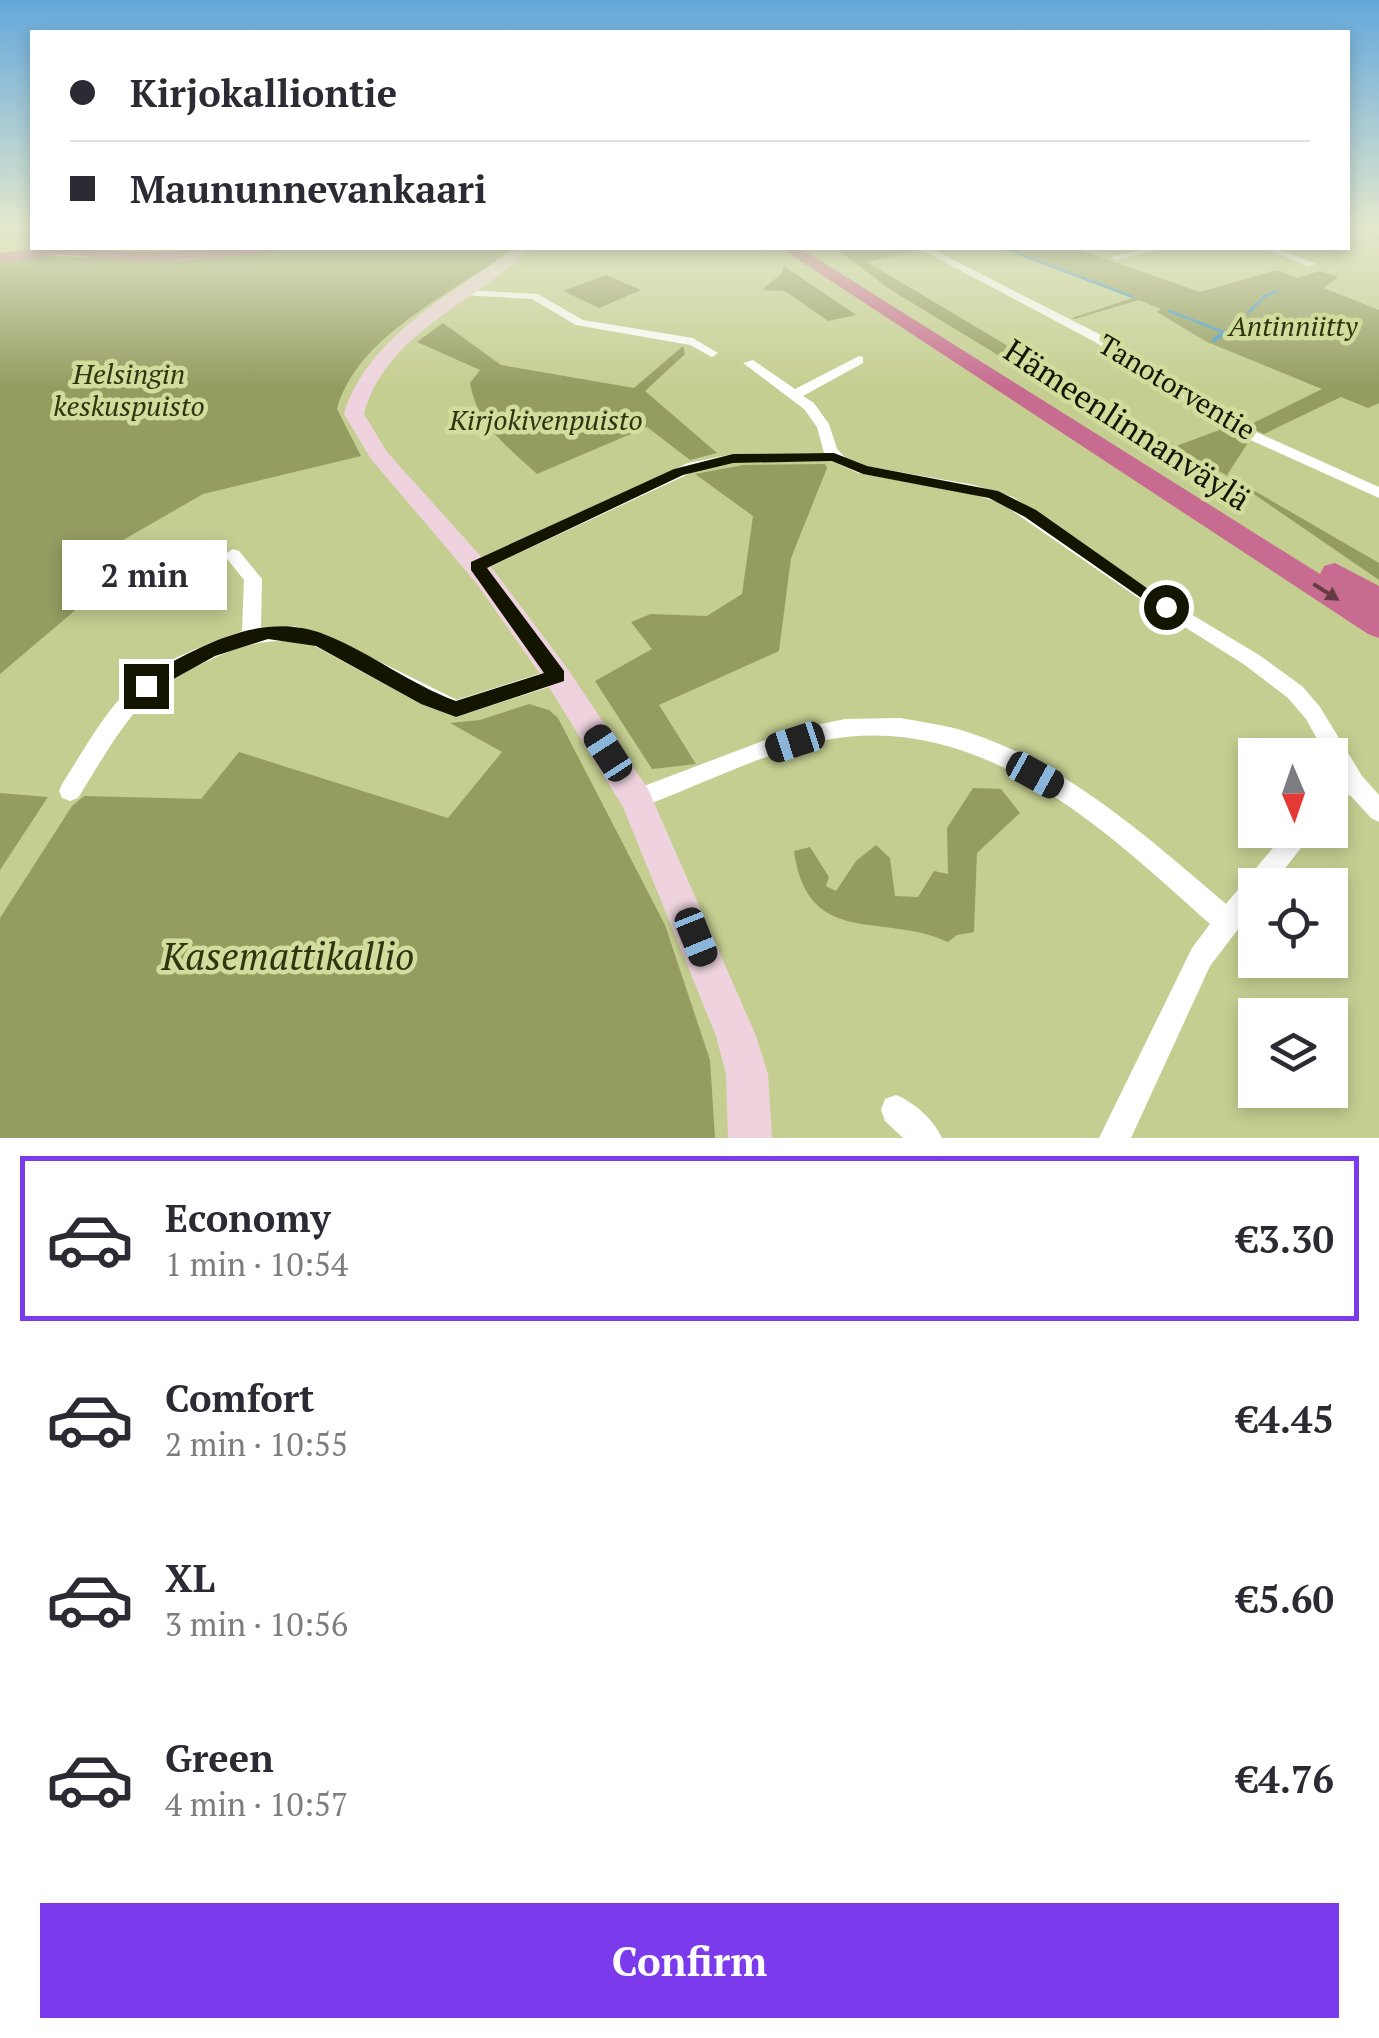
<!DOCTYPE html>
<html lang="en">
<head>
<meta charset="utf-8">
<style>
	body { margin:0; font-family:"PT Serif",serif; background:#f2f2f3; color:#2b2b33; height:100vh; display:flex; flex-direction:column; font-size:38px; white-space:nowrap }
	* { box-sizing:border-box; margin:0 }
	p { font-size:32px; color:#7c7c81 }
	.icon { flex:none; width:55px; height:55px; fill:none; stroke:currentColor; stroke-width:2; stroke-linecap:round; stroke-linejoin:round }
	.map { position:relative; height:1138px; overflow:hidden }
	.drawer { display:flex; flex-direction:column; background:#fff; flex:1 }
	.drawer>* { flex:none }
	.top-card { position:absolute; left:30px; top:30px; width:1320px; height:220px; border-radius:0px; box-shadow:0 5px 15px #0003; display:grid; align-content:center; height:220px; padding:0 40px; background:#fff }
	.needle { width:65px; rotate:178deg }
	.buttons { position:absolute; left:1238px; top:738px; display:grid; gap:20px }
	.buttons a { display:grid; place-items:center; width:110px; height:110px; border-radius:0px; background:#fff; box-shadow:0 5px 15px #0003; font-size:50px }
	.end { position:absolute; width:45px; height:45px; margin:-22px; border:12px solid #131501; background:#fff; box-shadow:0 0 0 5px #fff }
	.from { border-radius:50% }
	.bubble { position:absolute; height:70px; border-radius:0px; background:#fff; box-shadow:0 5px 15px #0003; font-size:32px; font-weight:600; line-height:70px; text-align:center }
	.car { position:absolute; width:30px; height:60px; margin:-30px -15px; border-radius:12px; box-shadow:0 0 8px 2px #0007; background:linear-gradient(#222 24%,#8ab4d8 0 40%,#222 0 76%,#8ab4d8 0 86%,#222 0) }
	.top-card b { display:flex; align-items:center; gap:35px; height:95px; font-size:38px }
	.top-card b+b { border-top:2px solid #e1e1e2 }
	.top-card i { width:25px; height:25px; background:#2b2b33 }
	ul { padding:18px 0 0; list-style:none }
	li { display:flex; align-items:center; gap:30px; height:165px; margin:0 20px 15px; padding:0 20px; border:5px solid transparent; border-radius:0px }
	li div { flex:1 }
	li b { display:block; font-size:38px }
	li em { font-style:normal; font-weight:600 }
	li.on { border-color:#7c3aed }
	li>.icon { width:90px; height:90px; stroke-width:1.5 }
	.action { display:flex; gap:20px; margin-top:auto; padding:20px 40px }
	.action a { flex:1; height:115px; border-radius:0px; background:#7c3aed; color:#fff; font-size:40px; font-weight:600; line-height:115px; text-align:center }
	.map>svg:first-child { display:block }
	.green { fill:#949c60 }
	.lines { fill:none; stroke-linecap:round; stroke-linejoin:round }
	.stream-far1 { stroke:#3c97c7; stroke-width:2.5 }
	.stream { stroke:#3c97c7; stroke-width:4 }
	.street { fill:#fff; fill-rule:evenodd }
	.secondary { fill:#eed3de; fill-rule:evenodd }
	.highway { fill:#c86b91; fill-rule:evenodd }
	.oneway { fill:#643c42 }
	.route { fill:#131501 }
	.labels { text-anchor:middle; stroke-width:9; stroke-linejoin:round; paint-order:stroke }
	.far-park-label { font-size:28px; font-style:italic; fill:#30340f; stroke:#d2dc9d }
	.far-street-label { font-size:28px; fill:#131501; stroke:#d2dc9d }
	.street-label { font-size:32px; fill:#131501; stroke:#d2dc9d }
	.near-park-label { font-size:38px; font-style:italic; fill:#30340f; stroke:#d2dc9d }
</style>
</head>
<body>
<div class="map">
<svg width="1379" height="1138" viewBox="0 0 1379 1138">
	<rect width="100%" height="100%" fill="#c5ce91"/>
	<!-- green -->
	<path class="green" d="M293,248H512C455,294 358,333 337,409L361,456L203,494L118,543L81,578L92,596L0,674V260L38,256L186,260Z
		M835,248H916L920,250L867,262L1176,446L1225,428L1251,438L1227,475L1379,563V580L1226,475L1215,469L1198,477L891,290Z
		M1001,248H1074L1200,292L1277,270L1297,278L1320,271L1338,277L1324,288L1379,310V403L1368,408L1341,397L1264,434L1247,426L1322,389L1207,342L1157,312L1161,309L1139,300L1075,319L1072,318L1133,298Z
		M784,266L856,315L828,321L785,291L762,290L781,274Z
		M606,275L641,290L599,308L563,291Z
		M443,323L501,365L634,388L683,346L685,354L645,391L717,453L690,460L647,427L537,474C506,445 478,426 470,383L480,370L417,342Z
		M825,464L827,468L791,558L779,651L659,705L696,764L652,769L595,681L652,649L631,622L651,614L707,616L742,594L753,516L695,474L743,465Z
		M529,704L549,710L558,718L665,925L710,1060L715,1138H0V918L72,806L84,796L201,799L239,752L448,818L502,752L450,723L480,720Z
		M973,788L1001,789L1020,813L977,853L974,932L957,935L948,942C884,912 807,949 794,851L810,847L829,877L826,886L836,891L856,861L876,845L890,858L895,896L918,897L934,871L948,874L947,828Z
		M0,793L48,797L0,870Z"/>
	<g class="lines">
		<!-- stream-far1 -->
		<path class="stream-far1" d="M1003,248L1133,297
			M1169,311L1226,333
			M1248,313L1265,296L1277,291
			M1220,336L1242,320"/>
		<!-- stream -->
		<path class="stream" d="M1214,340L1224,333"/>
		<!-- street -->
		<path class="street" d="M918,248H930L1103,336L1186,391L1256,432L1379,487V498L1246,438L1176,397L1095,342Z
			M1148,248H1165L1116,260L1111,257Z
			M1262,248H1275L1317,264L1308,266Z
			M465,290L538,294L583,320L693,338L718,353L712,357L690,345L576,325L532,299L461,295V291Z
			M859,356L863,357V363L803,396L814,403L829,424L837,449L847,459L866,466L974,485L1013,497L1146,587L1259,655L1302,686L1320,707L1362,776L1379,795V822L1371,818L1350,795L1330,808V782L1339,778L1330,762V755H1326L1306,719L1288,698L1245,665L1134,595L1001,503L972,494L858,473L833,461L733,462L697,470L483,570H471L468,566L471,562L688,463L733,454L824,453L817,427L804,409L743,363L753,360L795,389Z
			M233,549L239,551L262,579L261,627L294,626L326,635L457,700L557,668L564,670L567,676L564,682L456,717L421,704L313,645C264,632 223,652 181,675C170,681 157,687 149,696C120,726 100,763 78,798L70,801L62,798L59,791L62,784C84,750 105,710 136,682C158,662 213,642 242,631L244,580L224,555Z
			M900,718C918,721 936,724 954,728C1059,757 1145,835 1226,904L1288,830H1315L1272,885H1255V907L1210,966L1131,1138H1099L1192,948L1210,924C1103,828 978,708 821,741C757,755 697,787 636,809L628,806L625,799L628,792L792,730L845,719Z
			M896,1095C914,1102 934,1120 942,1138H903L885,1121L881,1110L885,1099Z"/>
		<!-- secondary -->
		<path class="secondary" d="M516,248H531C476,303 386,332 364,414L387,452L495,572L567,668L648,789L756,1036L768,1074L772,1138H728L726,1074L716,1036L623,807L547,684L477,584L371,459L344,414C367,337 454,292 516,248Z"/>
		<!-- highway -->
		<path class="highway" d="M0,228H9L0,234Z
			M36,248L144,252L280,248L272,253L144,262L61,254L0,263V253Z
			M781,248H800L1320,574L1324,566L1335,563L1379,586V638L1368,634Z"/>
	</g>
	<!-- one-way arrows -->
	<defs><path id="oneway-solid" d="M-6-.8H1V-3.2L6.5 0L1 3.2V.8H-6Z" transform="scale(2.5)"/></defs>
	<use class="oneway" href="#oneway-solid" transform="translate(1326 592) rotate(33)"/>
	<!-- sky -->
	<linearGradient id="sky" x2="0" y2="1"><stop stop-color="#63a8db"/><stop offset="0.59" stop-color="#e5e9ce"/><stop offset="1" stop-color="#e5e9ce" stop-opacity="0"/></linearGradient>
	<rect width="1379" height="387" fill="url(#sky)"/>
	<!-- route -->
	<path class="route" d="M834,453L867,466L998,491L1036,510L1174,607L1166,613L1160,611L1025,517L989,498L863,474L832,461L733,463L683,475L487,568L564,671V681L456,717L421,704L316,646L268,639L215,656L152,691H139L136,686L139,680C195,650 259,608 326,635C371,653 410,684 456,701L544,673L471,570V562L674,469L733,454Z"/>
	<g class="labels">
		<!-- far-park labels -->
		<g class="far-park-label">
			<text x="1293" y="336">Antinniitty</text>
			<text x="129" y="384">Helsingin<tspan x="129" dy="32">keskuspuisto</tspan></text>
			<text x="546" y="430">Kirjokivenpuisto</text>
		</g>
		<!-- far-street labels -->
		<g class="far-street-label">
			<text transform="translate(1177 387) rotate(31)" y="10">Tanotorventie</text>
		</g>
		<!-- street labels -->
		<g class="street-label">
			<text transform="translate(1127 425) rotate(33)" y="11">Hämeenlinnanväylä</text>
		</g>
		<!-- near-park labels -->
		<g class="near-park-label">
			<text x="288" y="970">Kasemattikallio</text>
		</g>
	</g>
</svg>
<div class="buttons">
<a><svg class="needle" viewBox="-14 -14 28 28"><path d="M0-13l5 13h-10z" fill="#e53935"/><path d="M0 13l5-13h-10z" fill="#7c7c81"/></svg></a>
<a><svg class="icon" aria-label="locate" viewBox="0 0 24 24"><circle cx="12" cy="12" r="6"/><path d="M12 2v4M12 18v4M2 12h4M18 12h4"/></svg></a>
<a><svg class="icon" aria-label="layers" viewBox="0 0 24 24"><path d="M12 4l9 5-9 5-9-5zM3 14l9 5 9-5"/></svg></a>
</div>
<i class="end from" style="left:1166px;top:607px"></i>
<i class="end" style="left:146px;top:686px"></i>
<div class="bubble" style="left:62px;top:540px;width:165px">2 min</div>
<i class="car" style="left:795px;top:742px;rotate:252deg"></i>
<i class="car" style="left:608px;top:753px;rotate:327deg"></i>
<i class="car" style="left:1035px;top:775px;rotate:119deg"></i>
<i class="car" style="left:696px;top:937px;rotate:158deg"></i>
<div class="top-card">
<b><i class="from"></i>Kirjokalliontie</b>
<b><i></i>Maununnevankaari</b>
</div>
</div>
<section class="drawer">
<ul>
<li class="on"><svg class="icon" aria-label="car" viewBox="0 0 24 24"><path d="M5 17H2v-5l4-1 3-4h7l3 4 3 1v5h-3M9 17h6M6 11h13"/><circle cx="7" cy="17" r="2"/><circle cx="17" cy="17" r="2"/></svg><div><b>Economy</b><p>1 min · 10:54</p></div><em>€3.30</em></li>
<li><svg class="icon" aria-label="car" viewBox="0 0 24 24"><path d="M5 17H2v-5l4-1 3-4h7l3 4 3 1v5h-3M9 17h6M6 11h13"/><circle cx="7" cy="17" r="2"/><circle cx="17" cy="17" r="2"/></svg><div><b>Comfort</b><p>2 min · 10:55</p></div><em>€4.45</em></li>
<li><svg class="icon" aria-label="car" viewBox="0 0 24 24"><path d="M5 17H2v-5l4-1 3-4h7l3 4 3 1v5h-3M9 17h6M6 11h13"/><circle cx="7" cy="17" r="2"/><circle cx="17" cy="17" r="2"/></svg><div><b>XL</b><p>3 min · 10:56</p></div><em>€5.60</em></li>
<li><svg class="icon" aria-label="car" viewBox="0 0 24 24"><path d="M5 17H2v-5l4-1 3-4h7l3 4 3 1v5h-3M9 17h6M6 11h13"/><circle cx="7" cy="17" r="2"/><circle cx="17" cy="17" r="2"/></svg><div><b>Green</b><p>4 min · 10:57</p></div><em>€4.76</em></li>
</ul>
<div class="action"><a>Confirm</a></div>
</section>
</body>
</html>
